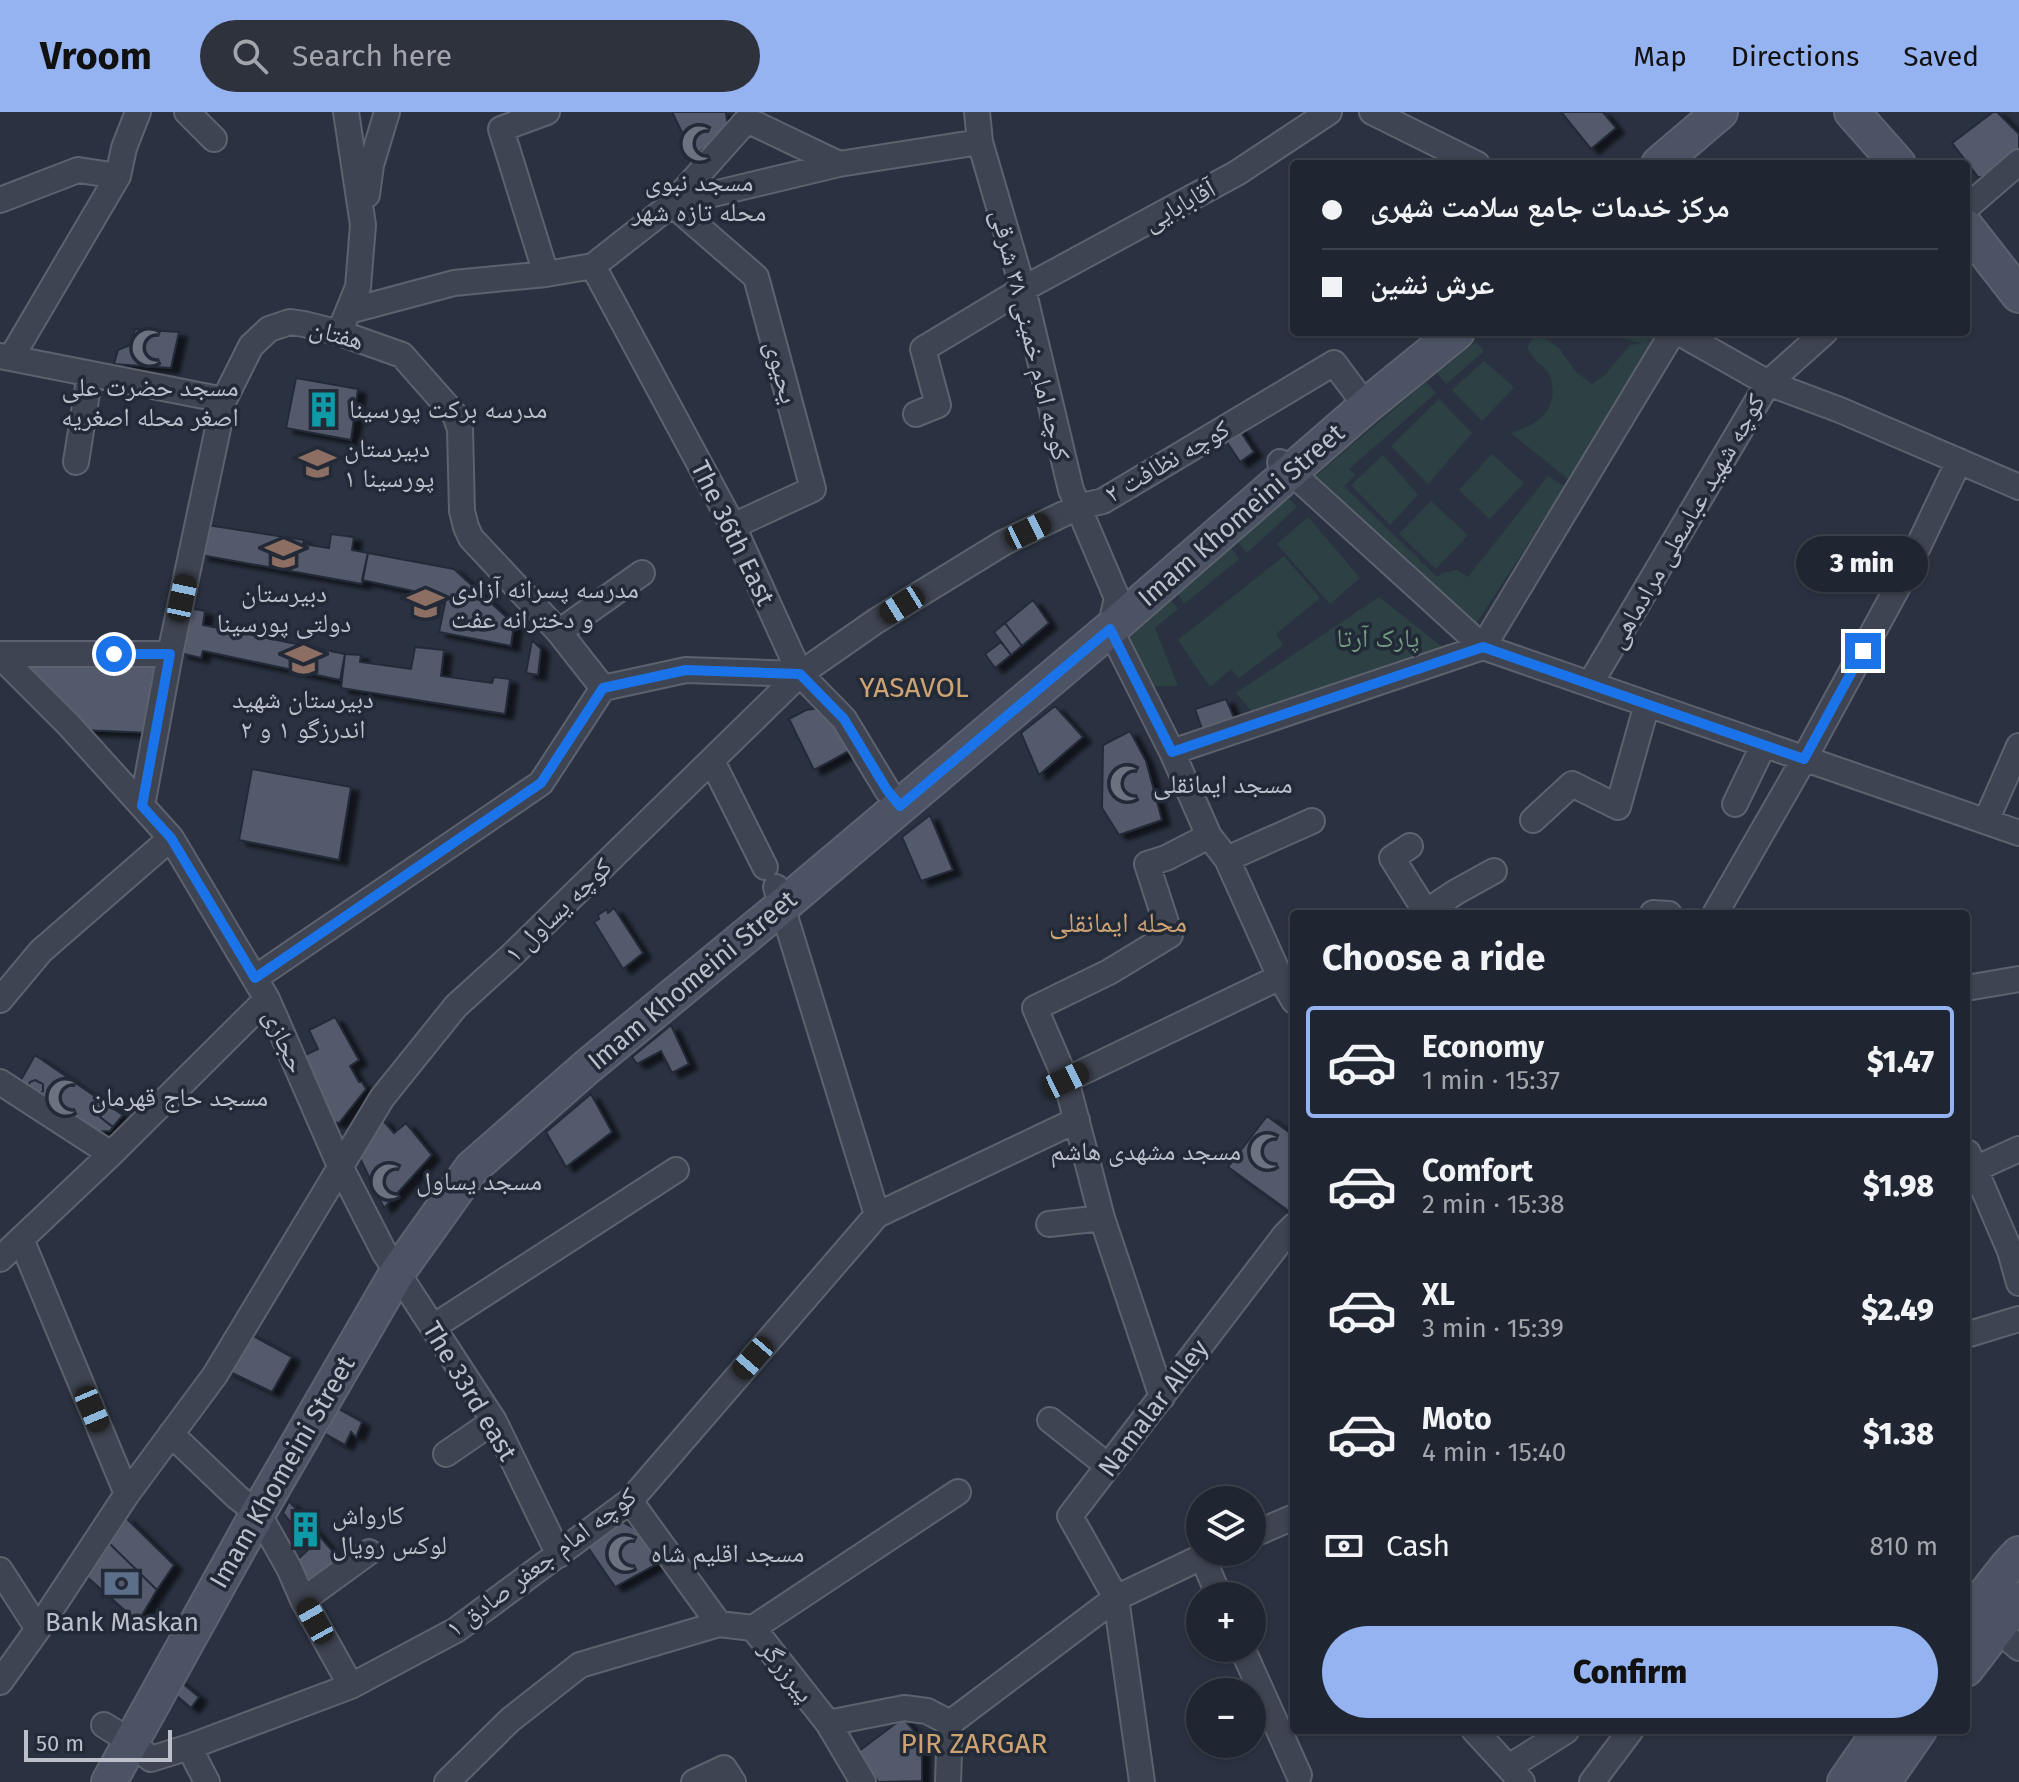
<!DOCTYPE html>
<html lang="en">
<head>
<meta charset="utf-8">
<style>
	body { margin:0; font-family:"Fira Sans","Noto Naskh Arabic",sans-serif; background:#2d323d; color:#f1f3f6; height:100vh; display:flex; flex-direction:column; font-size:30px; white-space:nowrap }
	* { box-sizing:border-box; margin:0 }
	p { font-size:26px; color:#a2a5ab }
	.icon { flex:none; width:44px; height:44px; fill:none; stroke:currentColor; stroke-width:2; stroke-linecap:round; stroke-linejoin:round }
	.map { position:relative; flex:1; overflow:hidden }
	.details { position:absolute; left:1290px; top:798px; width:680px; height:824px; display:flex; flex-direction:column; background:#202631; border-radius:8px; box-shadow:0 2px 6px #0004,0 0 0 2px #3d434d }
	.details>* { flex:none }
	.guide { position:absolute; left:1290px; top:48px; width:680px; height:176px; border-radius:8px; box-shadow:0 2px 6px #0004,0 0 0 2px #3d434d; display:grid; align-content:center; height:176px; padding:0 32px; background:#202631 }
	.tools { position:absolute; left:1186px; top:1374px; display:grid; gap:16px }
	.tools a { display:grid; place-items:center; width:80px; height:80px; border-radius:50%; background:#202631; box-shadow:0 2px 6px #0004,0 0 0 2px #3d434d; font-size:40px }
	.scale { position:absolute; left:24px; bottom:20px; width:148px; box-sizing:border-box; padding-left:8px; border:4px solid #bbc0cb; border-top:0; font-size:22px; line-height:28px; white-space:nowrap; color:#bbc0cb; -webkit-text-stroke:6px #222937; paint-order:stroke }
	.end { position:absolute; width:36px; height:36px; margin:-18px; border:10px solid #1a73e8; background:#fff; box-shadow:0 0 0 4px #fff }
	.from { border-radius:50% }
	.bubble { position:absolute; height:56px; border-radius:28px; background:#202631; box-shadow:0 2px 6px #0004,0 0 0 2px #3d434d; font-size:26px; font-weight:800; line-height:56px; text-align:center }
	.car { position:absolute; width:24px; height:48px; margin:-24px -12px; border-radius:10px; box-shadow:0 0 6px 2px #0007; background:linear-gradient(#222 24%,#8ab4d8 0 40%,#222 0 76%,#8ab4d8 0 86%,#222 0) }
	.guide b { display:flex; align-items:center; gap:28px; height:76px; font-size:30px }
	.guide b+b { border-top:2px solid #3d434d }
	.guide i { width:20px; height:20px; background:#f1f3f6 }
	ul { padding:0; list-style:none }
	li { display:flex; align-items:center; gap:24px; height:112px; margin:0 16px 12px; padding:0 16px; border:4px solid transparent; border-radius:8px }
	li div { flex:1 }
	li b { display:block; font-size:30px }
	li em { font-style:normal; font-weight:800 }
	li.current { border-color:#95b2f1 }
	li>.icon { width:72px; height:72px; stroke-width:1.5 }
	h2 { padding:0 32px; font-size:36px; line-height:96px }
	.pay { display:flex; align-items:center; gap:20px; height:88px; padding:0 32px; font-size:30px }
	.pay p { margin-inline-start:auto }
	.primary-button { display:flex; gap:16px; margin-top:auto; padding:16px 32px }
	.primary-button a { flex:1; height:92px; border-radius:48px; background:#95b2f1; color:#111; font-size:32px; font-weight:800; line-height:92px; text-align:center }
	header { display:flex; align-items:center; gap:48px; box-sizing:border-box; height:112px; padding:0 40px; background:#95b2f1; color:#111 }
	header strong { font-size:38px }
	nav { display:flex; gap:44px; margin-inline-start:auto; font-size:28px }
	.search { width:560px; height:72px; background:#2d323d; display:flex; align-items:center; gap:20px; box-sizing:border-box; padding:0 28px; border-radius:44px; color:#a2a5ab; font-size:30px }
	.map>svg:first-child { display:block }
	.green { fill:#2d4043 }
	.building { fill:#535a6c; stroke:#242b39; stroke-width:2; filter:url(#shadow) }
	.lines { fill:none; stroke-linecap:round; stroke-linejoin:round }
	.minor-casing { stroke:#5c626e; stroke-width:28 }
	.secondary-casing { stroke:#5c626e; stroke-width:38 }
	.minor { stroke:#3e4451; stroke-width:24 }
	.secondary { stroke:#4c5364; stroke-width:34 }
	.route { stroke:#1a73e8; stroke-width:10 }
	.labels { text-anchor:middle; stroke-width:7; stroke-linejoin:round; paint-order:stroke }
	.poi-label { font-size:26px; fill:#bbc0cb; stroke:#222937; text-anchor:start }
	.street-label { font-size:26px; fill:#bbc0cb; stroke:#222937 }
	.park-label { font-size:26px; fill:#749a80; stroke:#222937 }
	.neighbourhood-label { font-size:28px; fill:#cea373; stroke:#222937 }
</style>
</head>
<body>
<header>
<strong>Vroom</strong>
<div class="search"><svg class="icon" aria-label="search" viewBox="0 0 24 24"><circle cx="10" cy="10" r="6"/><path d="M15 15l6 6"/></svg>Search here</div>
<nav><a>Map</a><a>Directions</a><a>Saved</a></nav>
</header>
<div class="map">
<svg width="2019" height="1670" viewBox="0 0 2019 1670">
	<defs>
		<filter id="shadow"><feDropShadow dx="8" dy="5" stdDeviation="2" flood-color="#0009"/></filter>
	</defs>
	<rect width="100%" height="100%" fill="#2a3241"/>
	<!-- green -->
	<path class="green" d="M1611,220H1647L1655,226L1646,230H1653L1569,368L1511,321C1537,314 1561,296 1550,265C1548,258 1543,255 1538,251C1533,246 1530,240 1527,235L1537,221L1559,236L1575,259L1592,272L1605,263L1630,233L1642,231L1618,225Z
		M1476,230L1484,239L1446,272L1437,261Z
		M1484,249L1514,275L1482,309L1452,278Z
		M1426,270L1436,281L1349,357L1355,363L1344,374L1437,465L1442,461L1457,458L1468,465L1548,364L1565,375L1476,512L1311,368Z
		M1439,287L1472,321L1428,372L1391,334Z
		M1492,342L1524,371L1490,407L1459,378Z
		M1383,343L1418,383L1390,413L1351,373Z
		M1287,384L1297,395L1247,441L1237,429Z
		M1431,389L1468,423L1436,457L1399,422Z
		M1308,405L1360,466L1330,492L1277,432Z
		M1230,434L1239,447L1184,492L1176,480Z
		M1284,444L1320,486L1276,522L1283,533L1239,566L1231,557L1210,575L1178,528Z
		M1169,485L1178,497L1155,516L1178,574H1149L1129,534L1130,522Z
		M1379,485L1445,537L1254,602L1236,581Z"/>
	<!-- building -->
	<path class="building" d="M672,0H726L728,17L694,45Z
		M1561,0H1603L1616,16L1591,37Z
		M1993,0H1997L2019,22V39L1990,65H1978L1952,31Z
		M135,217L179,220L171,256L114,252L118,238L130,233Z
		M296,266L358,277L351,328L286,316Z
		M1237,314L1254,340L1240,350L1223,324Z
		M207,413L304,428L303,432L329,436L331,422L354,425L352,438L368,441L362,472L201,443Z
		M368,441L454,457L514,512L511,534L439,520L446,486L362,468Z
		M1033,488L1049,511L1022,534L1005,511Z
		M190,496L205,499L203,513L345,542L340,568L203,539L201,546L180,541Z
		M1005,511L1022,534L1011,543L994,520Z
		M532,528L541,537L538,563L526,561Z
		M1001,530L1011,543L995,556L985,542Z
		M415,535L444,538L441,564L492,571L494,565L510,567L505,602L341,576L345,542L361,543L360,550L411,557Z
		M164,549L152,621L81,618L20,550Z
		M1226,587L1235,608L1202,617L1195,597Z
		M1055,594L1083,625L1039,663L1021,621Z
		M819,596L836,606L851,638L814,658L789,607L806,598Z
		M1130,619L1146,649L1162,708L1119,723L1102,696L1103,633Z
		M252,657L351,675L339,748L239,728Z
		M930,703L953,758L921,769L902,725Z
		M614,796L643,841L623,857L594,810L599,807L598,803L607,797L608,801Z
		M335,905L359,948L350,954L359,970H362L366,977L339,1011L330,1009L299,946L318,937L309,918Z
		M671,913L689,952L672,961L661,939L637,952L632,945Z
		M35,943L109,994L100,1005L113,1015L110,1019L90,1020L17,975Z
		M35,968L43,972V979L39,982L28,975L30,970Z
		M591,982L612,1020L566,1055L546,1020Z
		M109,994L123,1003L113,1015L100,1005Z
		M1267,1004L1294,1024V1095L1290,1100L1228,1055Z
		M381,1006L394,1021L406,1011L432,1043L384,1096L357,1040Z
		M248,1221L292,1245L272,1280L226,1258Z
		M337,1296L362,1310L356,1325L351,1320L345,1333L325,1322Z
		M289,1389L342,1450L314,1473L294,1451L311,1435L283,1401Z
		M125,1405L174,1453L157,1478L109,1431Z
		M619,1408L647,1423L662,1449L615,1475L587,1434Z
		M109,1431L157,1478L138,1510L86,1464Z
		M177,1567L199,1585L191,1596L169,1577Z
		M903,1606L922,1628V1669L878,1670L859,1639Z"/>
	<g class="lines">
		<defs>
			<path id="minor" d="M187,0L214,27
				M977,0L980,30L1023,177L1071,378L1117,486L1110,517L1172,640L1209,724L1227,747L1280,865L1294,889
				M1372,0L1477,52
				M367,83L371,53L387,0
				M0,88L78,58L118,64
				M672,92L756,165L813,377L733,414
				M672,92L839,52
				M1966,96L2019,50
				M593,154L733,414L800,562L844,607L887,678L900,694
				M546,162L501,17L547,0
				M349,199L454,171L546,162L593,154L672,92L747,8L839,52L980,30
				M344,209L358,175L363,113L346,0
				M1678,220L1768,271L1840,298L2019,375
				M0,244L224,288
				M11,246L118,64L124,36L138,0
				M916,302L938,293L923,237L1023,177L1237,61L1329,0
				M76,350L90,262
				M1280,350L1483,535L2019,721
				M559,520L642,461
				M0,542H170
				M0,544L68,612L171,726L267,887L340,1054L384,1140L494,1309L559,1443
				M1590,572L1768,271L1825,220
				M603,576L686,558L800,562
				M1172,640L1483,535L1673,220
				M712,649L765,755
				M1735,692L1764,632
				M142,694L170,542L224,288L251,234L269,217L290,210L304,212L340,221L402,243L455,303L460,317L462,399L466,415L471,426L559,520L603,576
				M1533,708L1572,672L1618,695L1647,592
				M1986,709L2019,634
				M1410,734L1392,746L1426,800
				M1227,747L1312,709
				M776,775L877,1103
				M1653,801L1669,802
				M1423,802L1456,780L1494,759
				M1715,802L1804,647L1907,458L1959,349
				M255,866L541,671L603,576
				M1966,876L2019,867
				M0,888L41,839L171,726
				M1066,968L1280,865
				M0,970L111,1042
				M1966,1041H1968L2010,1139L2019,1171
				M1975,1057L2019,1037
				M1049,1112L1102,1106
				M21,1127L127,1382
				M0,1147L111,1042L267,887
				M433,1215L676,1058
				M1966,1223L2019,1207
				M1162,1285L1102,1106L1066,968L1035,896L1109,860L1170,823L1147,752L1166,746L1209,724
				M1050,1308L1108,1354
				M171,1322L237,1385L258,1401L289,1456L303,1488L351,1574
				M446,1342L494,1309
				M630,1389L719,1512L753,1516L828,1611L904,1596L927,1599L950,1611
				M1252,1423L1294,1405
				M1202,1444L1219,1484
				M0,1458L38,1517
				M303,1488L369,1440
				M753,1516L958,1380
				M1997,1517L2019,1536
				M1242,1536L1299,1663
				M0,1570L38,1517L127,1382L215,1263L382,986L456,894L509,846L800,562L876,509L1003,431L1078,395L1103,389L1334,251L1366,294
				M828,1611L863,1670
				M950,1611L1116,1486L1212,1440
				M104,1613L131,1630L151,1647L189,1635L351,1574L456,1518L630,1389L877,1103L1077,1008
				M1474,1618L1522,1670
				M189,1635L207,1670
				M1509,1655L1566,1619
				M447,1670L510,1608L580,1553L719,1512
				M694,1670L724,1656L733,1670
				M948,1670L950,1611
				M1142,1670L1116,1486L1070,1404L1285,1123L1294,1114
				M1592,1670L1631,1618"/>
			<path id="secondary" d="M1852,0L1898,52
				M1659,52L1720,0
				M1966,115L2019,183
				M1966,1507L2007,1455L2019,1442
				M1966,1557L2019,1488
				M109,1670L258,1401L397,1161L472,1056L587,955L781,795L1110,517L1366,294L1457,220
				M1845,1670L1881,1618
				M1883,1670L1919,1618"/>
		</defs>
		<!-- minor casing -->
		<use href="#minor" class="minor-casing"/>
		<!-- secondary casing -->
		<use href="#secondary" class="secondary-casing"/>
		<!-- minor -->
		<use href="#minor" class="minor"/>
		<!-- secondary -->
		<use href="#secondary" class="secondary"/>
	</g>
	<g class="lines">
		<!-- route -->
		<path class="route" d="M114,542H170L142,694L171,726L255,866L541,671L603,576L686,558L800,562L844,607L887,678L900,694L1110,517L1172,640L1483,535L1804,647L1863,539"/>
	</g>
	<!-- icons -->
	<defs>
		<symbol id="mosque-bare" viewBox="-9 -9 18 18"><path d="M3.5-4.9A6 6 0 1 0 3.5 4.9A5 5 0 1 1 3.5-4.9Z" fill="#6b7280" stroke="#222937" stroke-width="2.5" paint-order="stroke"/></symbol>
		<symbol id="building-bare" viewBox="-9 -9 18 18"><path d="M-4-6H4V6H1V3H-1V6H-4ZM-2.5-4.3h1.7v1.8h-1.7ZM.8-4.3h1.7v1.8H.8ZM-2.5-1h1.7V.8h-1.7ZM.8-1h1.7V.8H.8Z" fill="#0f9aa8" stroke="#222937" stroke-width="2.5" paint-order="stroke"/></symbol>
		<symbol id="school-bare" viewBox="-9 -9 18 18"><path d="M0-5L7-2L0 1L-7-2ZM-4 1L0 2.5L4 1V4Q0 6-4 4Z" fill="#8d6e63" stroke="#222937" stroke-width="2.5" paint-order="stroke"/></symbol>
		<symbol id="bank-bare" viewBox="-9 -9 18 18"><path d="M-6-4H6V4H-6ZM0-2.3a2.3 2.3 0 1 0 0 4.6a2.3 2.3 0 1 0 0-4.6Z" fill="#5c6f8a" stroke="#222937" stroke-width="2.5" paint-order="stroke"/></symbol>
	</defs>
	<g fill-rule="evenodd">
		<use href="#mosque-bare" x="674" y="6" width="51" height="51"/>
		<use href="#mosque-bare" x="124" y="210" width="51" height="51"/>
		<use href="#building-bare" x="298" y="272" width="51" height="51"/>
		<use href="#school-bare" x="292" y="326" width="51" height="51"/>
		<use href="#school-bare" x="258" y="416" width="51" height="51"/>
		<use href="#school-bare" x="400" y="466" width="51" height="51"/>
		<use href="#school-bare" x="278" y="522" width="51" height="51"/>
		<use href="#mosque-bare" x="1102" y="646" width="51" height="51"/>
		<use href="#mosque-bare" x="40" y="960" width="51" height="51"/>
		<use href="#mosque-bare" x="1242" y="1014" width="51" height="51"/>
		<use href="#mosque-bare" x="364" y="1044" width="51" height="51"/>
		<use href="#building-bare" x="280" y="1392" width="51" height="51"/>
		<use href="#mosque-bare" x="600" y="1416" width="51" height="51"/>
		<use href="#bank-bare" x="96" y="1446" width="51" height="51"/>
	</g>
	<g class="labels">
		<!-- poi labels -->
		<g class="poi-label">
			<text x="699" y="79" text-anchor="middle">مسجد نبوی<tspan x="699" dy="30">محله تازه شهر</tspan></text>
			<text x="150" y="284" text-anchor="middle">مسجد حضرت علی<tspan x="150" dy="30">اصغر محله اصغریه</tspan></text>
			<text x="349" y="306">مدرسه برکت پورسینا</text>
			<text x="344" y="345">دبیرستان<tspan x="344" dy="30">پورسینا ۱</tspan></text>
			<text x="451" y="486">مدرسه پسرانه آزادی<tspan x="451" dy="30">و دخترانه عفت</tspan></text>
			<text x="284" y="490" text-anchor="middle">دبیرستان<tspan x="284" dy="30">دولتی پورسینا</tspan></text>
			<text x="303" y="596" text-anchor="middle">دبیرستان شهید<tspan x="303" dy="30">اندرزگو ۱ و ۲</tspan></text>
			<text x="1153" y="681">مسجد ایمانقلی</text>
			<text x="91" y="994">مسجد حاج قهرمان</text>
			<text x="1241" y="1048" text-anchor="end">مسجد مشهدی هاشم</text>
			<text x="416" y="1078">مسجد یساول</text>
			<text x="332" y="1412">کارواش<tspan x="332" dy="30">لوکس رویال</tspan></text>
			<text x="651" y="1450">مسجد اقلیم شاه</text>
			<text x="122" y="1519" text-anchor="middle">Bank Maskan</text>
		</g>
		<!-- street labels -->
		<g class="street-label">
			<text transform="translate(1179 93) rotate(-29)" y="9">آقابابایی</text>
			<text transform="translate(337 222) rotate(16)" y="9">هفتان</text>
			<text transform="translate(1031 223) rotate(76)" y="9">کوچه امام خمینی ۳۸ شرقی</text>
			<text transform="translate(782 260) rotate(75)" y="9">یحیوی</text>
			<text transform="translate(1167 349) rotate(-30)" y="9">کوچه نظافت ۲</text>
			<text transform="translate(1241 403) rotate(-41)" y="9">Imam Khomeini Street</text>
			<text transform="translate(1686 409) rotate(-60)" y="9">کوچه شهید عباسعلی مرادماهی</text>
			<text transform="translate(733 421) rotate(64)" y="9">The 36th East</text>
			<text transform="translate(558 798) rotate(-44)" y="9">کوچه یساول ۱</text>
			<text transform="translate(692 868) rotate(-40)" y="9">Imam Khomeini Street</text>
			<text transform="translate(285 929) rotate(66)" y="9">حجازی</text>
			<text transform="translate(470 1279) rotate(59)" y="9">The 33rd east</text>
			<text transform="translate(1153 1296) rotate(-53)" y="9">Namalar Alley</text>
			<text transform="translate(282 1360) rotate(-60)" y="9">Imam Khomeini Street</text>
			<text transform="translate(541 1450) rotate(-37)" y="9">کوچه امام جعفر صادق ۱</text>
			<text transform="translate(787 1559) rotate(52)" y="9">پیرزرگر</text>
		</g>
		<!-- park labels -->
		<g class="park-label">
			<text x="1378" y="535">پارک آرتا</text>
		</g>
		<!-- neighbourhood labels -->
		<g class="neighbourhood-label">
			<text x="914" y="585">YASAVOL</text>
			<text x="1118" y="820">محله ایمانقلی</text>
			<text x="974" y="1641">PIR ZARGAR</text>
		</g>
	</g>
</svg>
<div class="tools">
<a><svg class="icon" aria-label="layers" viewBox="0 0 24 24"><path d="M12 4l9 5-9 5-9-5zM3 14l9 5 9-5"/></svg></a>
<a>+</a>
<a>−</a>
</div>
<div class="scale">50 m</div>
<i class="end from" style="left:114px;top:542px"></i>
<i class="end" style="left:1863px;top:539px"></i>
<div class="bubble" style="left:1796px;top:424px;width:132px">3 min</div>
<i class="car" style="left:1028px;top:419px;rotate:64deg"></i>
<i class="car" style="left:182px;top:486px;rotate:12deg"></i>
<i class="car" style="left:902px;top:493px;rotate:238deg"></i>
<i class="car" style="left:1066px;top:968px;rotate:64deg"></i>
<i class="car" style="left:753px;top:1246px;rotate:221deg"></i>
<i class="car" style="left:92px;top:1297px;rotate:157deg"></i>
<i class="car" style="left:315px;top:1509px;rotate:331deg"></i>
<div class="guide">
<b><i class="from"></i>مرکز خدمات جامع سلامت شهری</b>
<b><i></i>عرش نشین</b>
</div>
<section class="details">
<h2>Choose a ride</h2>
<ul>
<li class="current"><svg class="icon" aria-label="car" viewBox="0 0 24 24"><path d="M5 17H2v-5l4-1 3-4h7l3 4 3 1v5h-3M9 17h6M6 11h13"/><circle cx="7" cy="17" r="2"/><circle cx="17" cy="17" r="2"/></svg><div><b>Economy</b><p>1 min · 15:37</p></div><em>$1.47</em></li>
<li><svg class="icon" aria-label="car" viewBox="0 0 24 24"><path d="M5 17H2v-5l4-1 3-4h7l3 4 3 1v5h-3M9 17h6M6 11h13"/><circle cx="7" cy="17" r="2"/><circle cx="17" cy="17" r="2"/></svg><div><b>Comfort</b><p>2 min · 15:38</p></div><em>$1.98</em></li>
<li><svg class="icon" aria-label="car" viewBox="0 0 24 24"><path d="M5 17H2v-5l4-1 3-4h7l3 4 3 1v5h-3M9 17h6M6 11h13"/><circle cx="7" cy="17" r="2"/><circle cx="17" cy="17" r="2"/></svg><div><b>XL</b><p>3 min · 15:39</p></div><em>$2.49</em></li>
<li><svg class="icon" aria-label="car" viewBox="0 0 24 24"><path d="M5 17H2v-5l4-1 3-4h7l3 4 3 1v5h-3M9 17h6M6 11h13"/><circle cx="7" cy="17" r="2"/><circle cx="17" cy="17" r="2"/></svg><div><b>Moto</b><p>4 min · 15:40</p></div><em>$1.38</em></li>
</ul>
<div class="pay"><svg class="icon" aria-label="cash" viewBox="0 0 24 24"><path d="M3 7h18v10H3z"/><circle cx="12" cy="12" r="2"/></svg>Cash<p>810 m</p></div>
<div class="primary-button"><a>Confirm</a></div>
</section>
</div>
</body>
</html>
